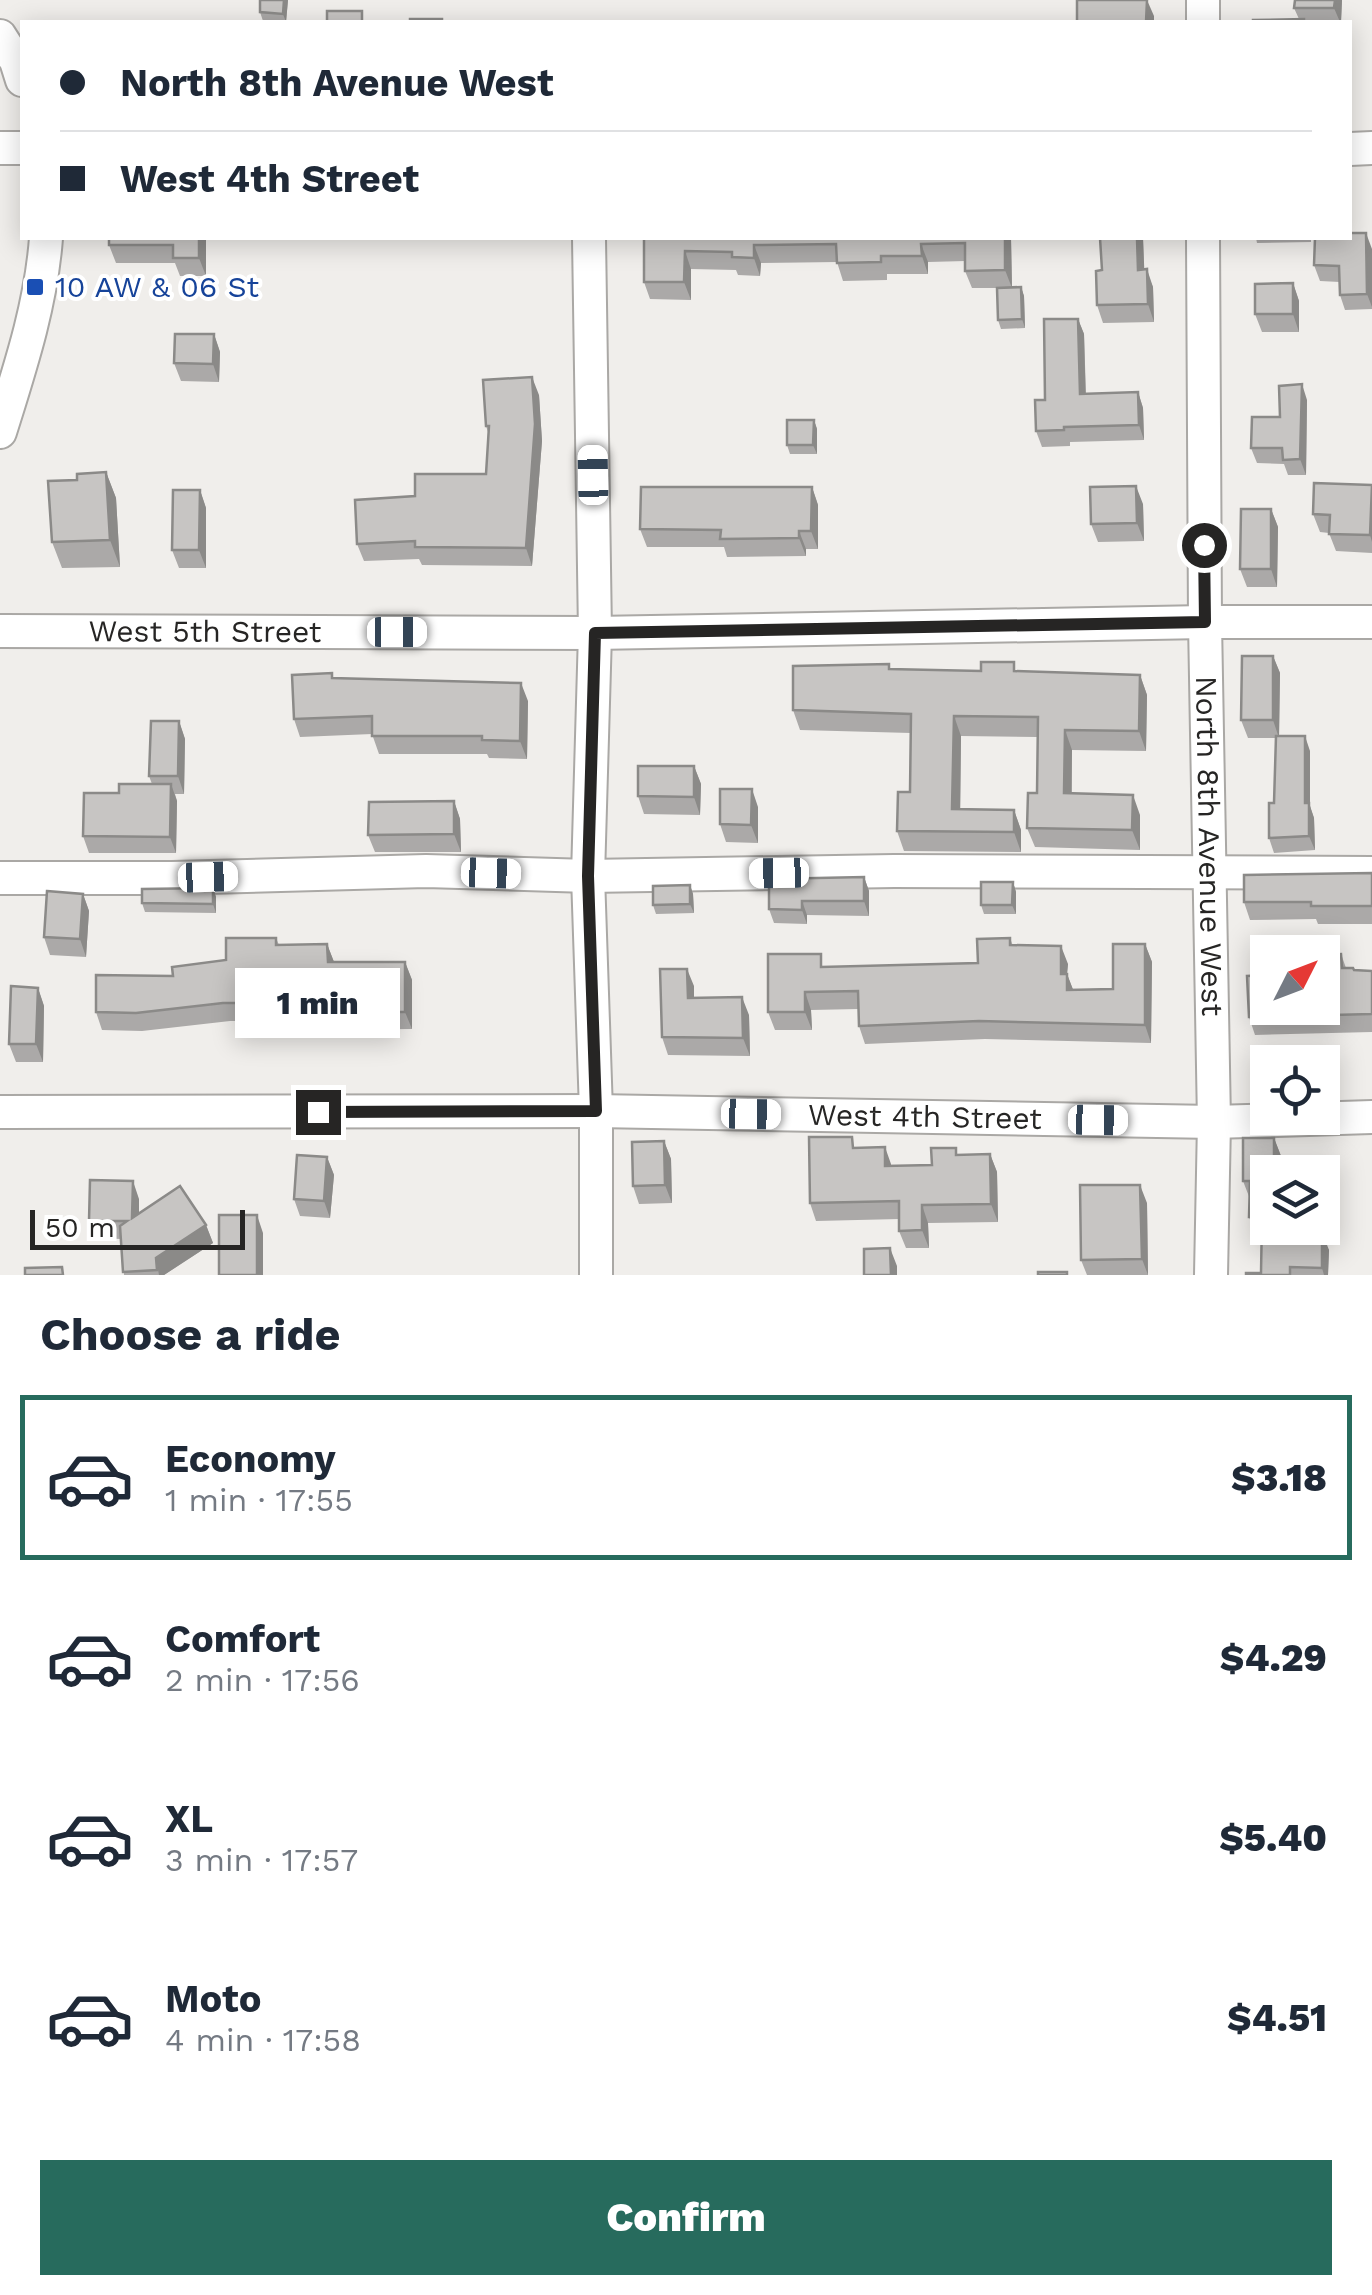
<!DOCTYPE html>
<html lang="en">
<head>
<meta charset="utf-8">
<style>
	body { margin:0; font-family:"Work Sans",sans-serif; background:#f2f2f3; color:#1f2937; height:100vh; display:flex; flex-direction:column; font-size:38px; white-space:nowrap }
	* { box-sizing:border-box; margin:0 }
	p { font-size:32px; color:#747a83 }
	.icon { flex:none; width:55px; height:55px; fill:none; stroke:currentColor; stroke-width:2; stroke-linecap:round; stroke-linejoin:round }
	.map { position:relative; height:1275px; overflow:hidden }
	.sheet { display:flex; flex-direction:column; background:#fff; flex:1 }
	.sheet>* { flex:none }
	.banner { position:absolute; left:20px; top:20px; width:1332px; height:220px; border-radius:0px; box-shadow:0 5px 25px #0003; display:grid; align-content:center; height:220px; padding:0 40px; background:#fff }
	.needle { width:65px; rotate:48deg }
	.fabs { position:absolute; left:1250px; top:935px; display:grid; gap:20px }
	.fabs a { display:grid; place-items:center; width:90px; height:90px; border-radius:0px; background:#fff; box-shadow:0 5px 25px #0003; font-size:50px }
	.scale { position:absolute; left:30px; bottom:25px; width:215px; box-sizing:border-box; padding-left:10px; border:5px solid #262524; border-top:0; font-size:28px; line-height:35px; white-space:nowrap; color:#262524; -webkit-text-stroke:8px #fff; paint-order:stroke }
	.end { position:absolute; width:45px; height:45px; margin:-22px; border:12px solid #262524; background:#fff; box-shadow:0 0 0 5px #fff }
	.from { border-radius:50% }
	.bubble { position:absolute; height:70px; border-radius:0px; background:#fff; box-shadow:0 5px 25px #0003; font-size:32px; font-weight:800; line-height:70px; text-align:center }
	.car { position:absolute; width:30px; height:60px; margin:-30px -15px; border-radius:12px; box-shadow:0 0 8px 2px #0007; background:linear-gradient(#fff 24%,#345 0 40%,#fff 0 76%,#345 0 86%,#fff 0) }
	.banner b { display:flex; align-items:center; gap:35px; height:95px; font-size:38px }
	.banner b+b { border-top:2px solid #e0e1e3 }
	.banner i { width:25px; height:25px; background:#1f2937 }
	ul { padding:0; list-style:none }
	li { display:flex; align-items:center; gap:30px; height:165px; margin:0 20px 15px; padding:0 20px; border:5px solid transparent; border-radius:0px }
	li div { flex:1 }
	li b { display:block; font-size:38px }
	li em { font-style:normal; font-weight:800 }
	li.on { border-color:#276b5d }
	li>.icon { width:90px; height:90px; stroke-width:1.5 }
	h2 { padding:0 40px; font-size:45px; line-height:120px }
	.action { display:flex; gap:20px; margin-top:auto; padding:20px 40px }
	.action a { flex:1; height:115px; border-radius:0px; background:#276b5d; color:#fff; font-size:40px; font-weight:800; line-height:115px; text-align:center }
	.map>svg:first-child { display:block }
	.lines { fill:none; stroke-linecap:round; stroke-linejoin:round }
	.minor-casing { stroke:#aaa8a5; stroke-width:36 }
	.minor { stroke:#fff; stroke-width:32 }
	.wall { fill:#aba9a8 }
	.shaded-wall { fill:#8b8a88 }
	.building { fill:#c7c5c3; stroke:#8b8a88; stroke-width:2.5 }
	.route { stroke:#262524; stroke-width:12 }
	.transit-dot { fill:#1a4fb4; stroke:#fff; stroke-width:4 }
	.labels { text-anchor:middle; stroke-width:8; stroke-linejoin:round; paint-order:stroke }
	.transit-label { font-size:30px; fill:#164399; stroke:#fff; text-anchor:start }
	.street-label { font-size:30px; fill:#262524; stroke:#fff }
</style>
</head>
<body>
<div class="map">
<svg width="1372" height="1275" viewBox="0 0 1372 1275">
	<rect width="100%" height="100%" fill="#f0eeeb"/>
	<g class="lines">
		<defs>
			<g id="minor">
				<path d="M1203,22V0"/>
				<path d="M0,36L16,61L22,80"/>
				<path d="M0,148H22"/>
				<path d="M1350,149L1372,148"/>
				<path d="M589,238L595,633L588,876L596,1111V1275"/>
				<path id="s1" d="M1203,238L1205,622L1214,1122L1211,1275"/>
				<path d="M0,432C20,368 41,305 46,238"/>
				<path id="s2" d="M0,631L595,633L1205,622H1372"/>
				<path d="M0,878H172L426,871L588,876L894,871L1372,873"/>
				<path id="s3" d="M0,1112L596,1111L1214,1122L1372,1117"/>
			</g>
		</defs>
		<!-- minor casing -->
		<use href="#minor" class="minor-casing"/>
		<!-- minor -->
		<use href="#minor" class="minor"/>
	</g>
	<!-- wall -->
	<path class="wall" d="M260,0H288L286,22L263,21L260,12Z
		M1342,0L1341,22H1253L1299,19L1294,8Z
		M109,238H206V276H180L175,263H116L109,245Z
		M644,238H1011L1012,287H1021L1024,296L1025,328L1001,329L998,320L997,288H972L965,271V261L928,262V274H887V280L843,281L837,262L761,263L760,276L738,275L736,270L691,269V300L650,299L644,282Z
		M1100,238H1143L1144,269L1153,287L1154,322L1103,323L1097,305L1102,270Z
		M1256,238H1311V242L1257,243Z
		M1372,249V309L1345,310L1340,295V282L1320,281L1314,265Z
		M1293,283L1299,301V332H1262L1255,314Z
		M1078,319L1084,334L1086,394L1138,392L1143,408L1144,440L1070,442V446L1042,447L1036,431L1045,400Z
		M214,334L220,352L219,382L181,381L174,363Z
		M539,395L542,441L532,566L422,565L419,559L364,561L357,544L415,496L486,474L488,432L486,426Z
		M1307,400L1306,475H1288L1284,464L1257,463L1251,448L1280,417Z
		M814,420L817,429V454H790L787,445Z
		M106,472L116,498L120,567L62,568L52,542L77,480Z
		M1372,485V553L1336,551L1329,533L1320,532L1313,514Z
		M812,487L818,505V549H806V556L727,557L724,547H647L640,529Z
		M200,490L206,508V568H179L172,550Z
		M1143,504L1144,541L1098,542L1091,524Z
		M1271,509L1278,527L1277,587H1247L1240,569Z
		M1273,656L1280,673L1279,736L1310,751V806L1314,818L1315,850L1274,853L1269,838L1274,803L1276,738H1248L1241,720Z
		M891,669L1140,675L1147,695L1146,751L1072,750V793L1140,815V850L1035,847L1027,828L1037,793V737L961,736L960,809L1014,810L1021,830V852L904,851L897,831L910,792L911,733L800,730L793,710Z
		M332,673L333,678L528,701L527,759L489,758L487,754H379L372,734L300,737L294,719Z
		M179,721L185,739L184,794H175L177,801L176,853H89L83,836L119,793L152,784L149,776Z
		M694,766L701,784L700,815L644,814L638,796Z
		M454,801L460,819L461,852H375L368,835Z
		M758,807V843L726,842L720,824Z
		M1372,873V924H1318L1316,919L1250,920L1244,902Z
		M864,877L869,891V916L807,915V924L774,923L769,909Z
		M1013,882L1016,892V914H984L981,905Z
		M690,885L693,894L694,913L656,914L653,905Z
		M213,888L216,897V913L145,912L142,903Z
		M83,894L89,911L86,957L50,955L44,937Z
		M276,938L279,945L327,944L334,962H405L412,980V1029L303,1030L299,1021H230L142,1031L102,1030L96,1012L173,976L226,960Z
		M1010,938L1013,946L1068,964L1067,974L1073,990L1113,989L1145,944L1152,962L1151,1043L985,1039L865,1044L859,1026L858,1009L811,1010L812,1030H775L768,1012L825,967L978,963Z
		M1341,954L1346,968L1354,970L1372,971V1032L1255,1035L1249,1017L1268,1008Z
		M694,986V998L749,1015L750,1056L668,1055L662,1037Z
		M38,988L44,1006L43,1062H16L9,1044Z
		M1274,1138L1281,1156V1172L1268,1228H1316V1232L1329,1250L1328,1275H1246L1261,1273V1235H1256L1249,1217L1250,1199L1243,1181Z
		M664,1141L671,1159L672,1203L639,1204L633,1186Z
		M856,1147L891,1166L932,1165L959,1155L990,1154L997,1172L998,1222L928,1223L929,1248H906L899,1231V1219L816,1221L810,1203Z
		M327,1157L334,1175L330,1218L300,1216L294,1199Z
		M139,1199V1213L206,1225L213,1243L164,1275H124L121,1239L96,1238L89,1221Z
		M1147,1203L1148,1275H1087L1081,1260Z"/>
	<!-- shaded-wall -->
	<path class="shaded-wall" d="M284,0H288L286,22L283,14Z
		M1147,0L1154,16V22H1146Z
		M1335,0H1342L1341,22H1340L1334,8Z
		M1366,233L1372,249V307L1367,294Z
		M199,238H206V276L199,258Z
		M1005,238H1011L1012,288L1005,270Z
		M1137,238H1143L1145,287L1138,270Z
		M921,244L928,262V274L922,256Z
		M754,245L761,263L760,276L754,258Z
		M685,251L691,269V300L684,282Z
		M1147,269L1153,287L1154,322L1148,304Z
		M1293,283L1299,301V332L1293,314Z
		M1021,287L1024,296L1025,328L1022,319Z
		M1078,319L1084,334L1086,410L1080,394Z
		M214,334L220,352L219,382L213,364Z
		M532,377L539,395L542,441L532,566L526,548Z
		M1302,384L1307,400L1306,475L1300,459Z
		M1138,392L1143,408L1144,440L1139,425Z
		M814,420L817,429V454L813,445Z
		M106,472L116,498L120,567L110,540Z
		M1136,486L1143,504L1144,541L1137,523Z
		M1372,486V542L1370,535Z
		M812,487L818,505V549L811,531Z
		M200,490L206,508V568L199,550Z
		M1271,509L1278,527L1277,587L1271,569Z
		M799,531L806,549V556L799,538Z
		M1273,656L1280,673L1279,738L1273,720Z
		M1140,675L1147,695L1146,751L1139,731Z
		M521,683L528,701L527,759L520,741Z
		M954,716L961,736L960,829L952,809Z
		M179,721L185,739L184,794L178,776Z
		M1065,730L1072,750L1071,813L1064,793Z
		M1305,736L1310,751V806L1314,818L1315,850L1309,836L1305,803Z
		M694,766L701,784L700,815L694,797Z
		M171,784L177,801L176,853L170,837Z
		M752,789L758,807V843L751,825Z
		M1133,795L1140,815V850L1132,830Z
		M454,801L460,819L461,852L454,834Z
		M1014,810L1021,830V852L1014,832Z
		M864,877L869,891V916L864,901Z
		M1013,882L1016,892V914L1012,905Z
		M690,885L693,894L694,913L690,904Z
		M213,888L216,897V913L213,904Z
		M83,894L89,911L86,957L80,939Z
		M802,901L807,915V924L802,910Z
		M327,944L334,962H328Z
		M1145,944L1152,962L1151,1043L1145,1025Z
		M1061,946L1068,964L1067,974L1074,992V1008L1061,974Z
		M405,962L412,980V1029L405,1012Z
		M687,969L694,986V1016L688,998Z
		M38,988L44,1006L43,1062L36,1044Z
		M805,992L811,1010L812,1030L805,1012Z
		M742,997L749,1015L750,1056L743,1038Z
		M1274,1138L1281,1156V1172H1274Z
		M664,1141L671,1159L672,1203L665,1185Z
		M885,1147L891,1164L892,1184L885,1166Z
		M990,1154L997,1172L998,1222L991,1204Z
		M327,1157L334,1175L330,1218L324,1201Z
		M133,1181L139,1199V1236L132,1218Z
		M1140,1185L1147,1203L1148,1275L1142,1259Z
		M922,1205L928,1223L929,1248L922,1230Z
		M257,1215L263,1233V1275H257Z
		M206,1225L213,1243L164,1275H159L156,1258Z
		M1322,1232L1329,1250L1328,1275H1324L1322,1268Z
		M890,1248L897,1266V1275H891Z"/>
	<!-- building -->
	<path class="building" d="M260,0H284L283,14L260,12Z
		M1077,0H1147L1146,22H1077Z
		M1295,0H1335L1334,8H1294Z
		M327,11H362V22H327Z
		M410,19H442V22H410Z
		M1304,19V22H1253V20Z
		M1350,233H1366L1367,294L1340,295L1339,266L1314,265L1315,238H1350Z
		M109,238H199V258H173V245H109Z
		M644,238H1005V270L965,271V243L921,244L922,256H881V262L837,263L836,244L754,245V258L732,257V252L685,251L684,282H644Z
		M1100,238H1137L1138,270L1147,269L1148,304L1097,305L1096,271L1102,270Z
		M1293,283V314H1255V284Z
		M1021,287L1022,319L998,320L997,288Z
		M1044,319H1078L1080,394L1138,392L1139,425L1064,427V430L1036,431L1035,400H1045Z
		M175,334H214L213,364L174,363Z
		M532,377L535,424L526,548L415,547V541L357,544L355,500L415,496V474H486L489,426H486L483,380Z
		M1302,384L1300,459L1283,460L1282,448H1251L1252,417H1280L1279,386Z
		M787,420H814L813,445H787Z
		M106,472L110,540L52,542L48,481L77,480V474Z
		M1314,483L1372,485L1370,535L1329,534L1330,515L1313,514Z
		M1136,486L1137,523L1091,524L1090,487Z
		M641,487H812L811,531H799V538L720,539L721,530L640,529Z
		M173,490H200L199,550H172Z
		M1241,509H1271V569H1240Z
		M1242,656H1273V720H1241Z
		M981,662H1014V671L1140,675L1139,731L1065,730L1064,793L1133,795L1132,830L1027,828L1028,793H1037L1038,717L954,716L952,809L1014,810V832L897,831L898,792H910L911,714L793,710V666L889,664V669L981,671Z
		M332,673V678L521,683L520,741L482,740V736H372V716L294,719L292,675Z
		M151,721H179L178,776H149Z
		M1276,736H1305V803H1309V836L1269,838V803H1274Z
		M638,766H694V797L638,796Z
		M119,784H171L170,837L83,836L84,793H119Z
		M720,789H752L751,825L720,824Z
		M454,801V834L368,835L369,802Z
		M1372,873V906H1311V902H1244V875Z
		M864,877V901H802V910L769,909V879Z
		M981,882H1013L1012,905H981Z
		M690,885V904L653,905V886Z
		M213,888V904L142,903V889Z
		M47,891L83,894L80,939L44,937Z
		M226,938H276V945L327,944L328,962H405V1012H296V1003H223L136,1013L96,1012V975L173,976L172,967L226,960Z
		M1010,938V945L1061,946V974H1067V990L1113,989V944H1145V1025L979,1021L859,1026L858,991L805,992V1012H768V954H821V967L978,963L977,939Z
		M1341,954L1342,968H1353L1354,970L1372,971V1014L1249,1017L1247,976L1268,975V1008H1322V955Z
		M660,969H687L688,998L742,997L743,1038L662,1037Z
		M11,986L38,988L36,1044H9Z
		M809,1137H852L853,1148L885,1147V1166L932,1165L931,1148H956V1155L990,1154L991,1204L922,1205V1230L899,1231V1201L810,1203Z
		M1243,1138H1274V1172H1268V1228H1310L1309,1232H1322V1268L1290,1267V1275H1246V1273H1261L1262,1217H1249L1250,1181H1243Z
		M664,1141L665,1185L633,1186L632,1142Z
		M297,1155L327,1157L324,1201L294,1199Z
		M90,1180L133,1181L132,1218L180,1186L206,1225L156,1258L157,1270L123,1272L120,1226L127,1221H89Z
		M1080,1185H1140L1142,1259L1081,1260Z
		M219,1215H257V1275H219Z
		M890,1248L891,1275H864V1249Z
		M62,1267L63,1275H25V1268Z
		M1038,1272H1067V1275H1038Z"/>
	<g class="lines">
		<!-- route -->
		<path class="route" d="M318,1112L596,1111L588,876L595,633L1205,622L1204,545"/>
	</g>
	<!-- markers -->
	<rect class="transit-dot" x="25" y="277" width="20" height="20" rx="5"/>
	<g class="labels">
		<!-- transit labels -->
		<g class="transit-label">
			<text x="55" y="297">10 AW &amp; 06 St</text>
		</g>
		<!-- street labels -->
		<g class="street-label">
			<text dy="10" stroke="none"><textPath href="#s2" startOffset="205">West 5th Street</textPath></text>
			<text dy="10" stroke="none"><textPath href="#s1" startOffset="608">North 8th Avenue West</textPath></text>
			<text dy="10" stroke="none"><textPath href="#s3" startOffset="925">West 4th Street</textPath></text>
		</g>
	</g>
</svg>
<div class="fabs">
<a><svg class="needle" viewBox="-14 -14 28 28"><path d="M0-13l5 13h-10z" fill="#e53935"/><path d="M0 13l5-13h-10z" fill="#747a83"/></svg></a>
<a><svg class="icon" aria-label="locate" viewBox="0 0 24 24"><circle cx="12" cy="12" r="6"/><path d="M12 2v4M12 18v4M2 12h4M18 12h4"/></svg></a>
<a><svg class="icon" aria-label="layers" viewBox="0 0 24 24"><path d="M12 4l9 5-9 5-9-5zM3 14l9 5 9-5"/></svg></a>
</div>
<div class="scale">50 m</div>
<i class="end from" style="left:1204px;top:545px"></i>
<i class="end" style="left:318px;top:1112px"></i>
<div class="bubble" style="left:235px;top:968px;width:165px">1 min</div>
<i class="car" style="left:593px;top:475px;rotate:359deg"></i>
<i class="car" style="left:397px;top:632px;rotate:90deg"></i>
<i class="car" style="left:491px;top:873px;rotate:92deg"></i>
<i class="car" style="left:779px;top:873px;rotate:269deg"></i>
<i class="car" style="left:208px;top:877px;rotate:88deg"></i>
<i class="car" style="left:751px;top:1114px;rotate:91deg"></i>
<i class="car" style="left:1098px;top:1120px;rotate:91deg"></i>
<div class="banner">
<b><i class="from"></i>North 8th Avenue West</b>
<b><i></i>West 4th Street</b>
</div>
</div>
<section class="sheet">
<h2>Choose a ride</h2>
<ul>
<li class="on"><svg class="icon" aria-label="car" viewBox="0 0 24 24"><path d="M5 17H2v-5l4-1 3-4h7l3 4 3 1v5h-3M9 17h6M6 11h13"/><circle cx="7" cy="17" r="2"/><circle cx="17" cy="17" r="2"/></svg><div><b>Economy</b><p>1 min · 17:55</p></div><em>$3.18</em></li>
<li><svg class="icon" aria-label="car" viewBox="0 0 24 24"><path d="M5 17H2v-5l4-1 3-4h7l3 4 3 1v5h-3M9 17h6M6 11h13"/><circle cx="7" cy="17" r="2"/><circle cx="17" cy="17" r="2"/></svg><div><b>Comfort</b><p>2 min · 17:56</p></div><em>$4.29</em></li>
<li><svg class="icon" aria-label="car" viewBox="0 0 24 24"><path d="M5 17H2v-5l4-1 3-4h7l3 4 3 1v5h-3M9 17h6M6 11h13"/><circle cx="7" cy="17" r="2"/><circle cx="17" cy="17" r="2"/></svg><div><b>XL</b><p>3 min · 17:57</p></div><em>$5.40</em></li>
<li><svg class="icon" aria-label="car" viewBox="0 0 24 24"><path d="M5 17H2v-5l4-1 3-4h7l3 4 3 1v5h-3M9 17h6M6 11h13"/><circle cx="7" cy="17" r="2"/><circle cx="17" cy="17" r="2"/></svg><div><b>Moto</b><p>4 min · 17:58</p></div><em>$4.51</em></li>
</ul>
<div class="action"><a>Confirm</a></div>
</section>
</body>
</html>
